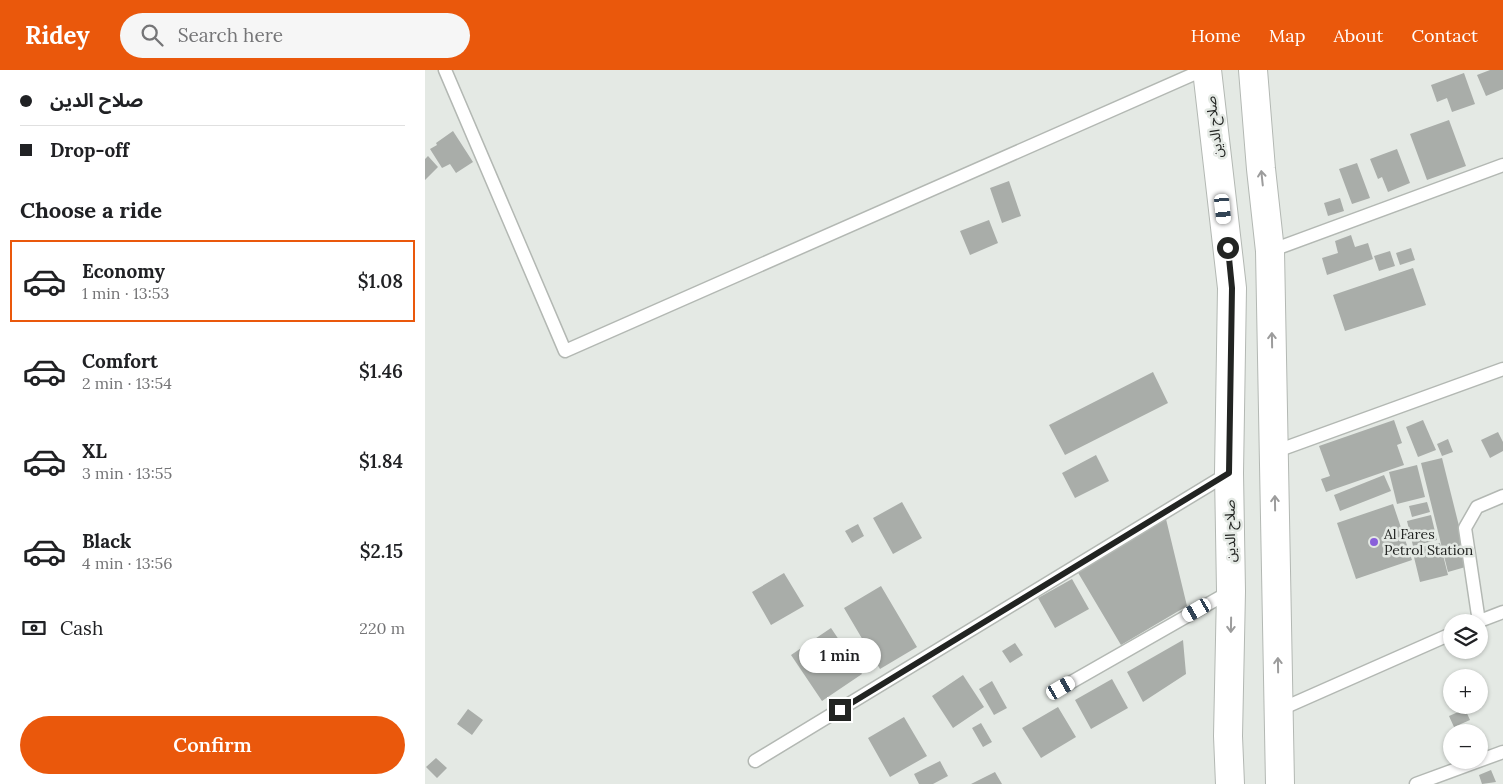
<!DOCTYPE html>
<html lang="en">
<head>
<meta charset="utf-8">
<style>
	body { margin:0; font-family:Lora,"Noto Sans Arabic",serif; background:#f6f6f6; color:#202124; height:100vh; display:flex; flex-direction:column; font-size:19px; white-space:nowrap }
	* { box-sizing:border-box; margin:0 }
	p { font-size:16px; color:#757577 }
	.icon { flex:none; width:28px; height:28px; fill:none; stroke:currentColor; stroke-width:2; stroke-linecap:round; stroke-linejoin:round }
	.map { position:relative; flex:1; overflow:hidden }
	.side { display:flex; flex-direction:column; background:#fff; width:425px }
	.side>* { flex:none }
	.banner { display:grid; align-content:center; height:110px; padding:0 20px; background:#fff }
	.buttons { position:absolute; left:1018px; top:544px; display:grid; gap:10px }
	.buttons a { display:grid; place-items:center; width:45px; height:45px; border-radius:50%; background:#fff; box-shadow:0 1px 4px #0004; font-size:25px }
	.end { position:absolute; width:22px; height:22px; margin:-11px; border:6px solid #222422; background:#fff; box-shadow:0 0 0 2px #fff }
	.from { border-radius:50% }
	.bubble { position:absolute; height:35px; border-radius:18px; background:#fff; box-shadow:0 1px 4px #0004; font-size:16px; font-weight:600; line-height:35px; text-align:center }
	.car { position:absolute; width:15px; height:30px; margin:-15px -8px; border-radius:6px; box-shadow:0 0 4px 1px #0007; background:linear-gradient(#fff 24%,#345 0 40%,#fff 0 76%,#345 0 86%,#fff 0) }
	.banner b { display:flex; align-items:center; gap:18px; height:48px; font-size:19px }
	.banner b+b { border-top:1px solid #e0e0e0 }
	.banner i { width:12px; height:12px; background:#202124 }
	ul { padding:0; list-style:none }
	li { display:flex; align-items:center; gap:15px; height:82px; margin:0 10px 8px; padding:0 10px; border:2px solid transparent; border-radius:0px }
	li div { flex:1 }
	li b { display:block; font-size:19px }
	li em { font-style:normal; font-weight:600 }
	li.on { border-color:#ea580c }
	li>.icon { width:45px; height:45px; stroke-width:1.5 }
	h2 { padding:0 20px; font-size:22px; line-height:60px }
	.pay { display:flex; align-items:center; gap:12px; height:55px; padding:0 20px; font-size:19px }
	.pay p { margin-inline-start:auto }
	.button { display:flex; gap:10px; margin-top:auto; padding:10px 20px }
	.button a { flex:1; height:58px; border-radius:30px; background:#ea580c; color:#fff; font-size:20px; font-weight:600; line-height:58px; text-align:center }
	header { display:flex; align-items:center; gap:30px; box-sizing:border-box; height:70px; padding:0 25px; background:#ea580c; color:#fff }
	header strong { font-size:24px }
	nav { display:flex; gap:28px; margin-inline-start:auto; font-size:18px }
	.search { width:350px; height:45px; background:#f6f6f6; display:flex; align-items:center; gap:12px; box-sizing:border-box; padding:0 18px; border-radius:28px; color:#757577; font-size:19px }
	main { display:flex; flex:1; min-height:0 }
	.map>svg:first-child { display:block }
	.building { fill:#a9ada9 }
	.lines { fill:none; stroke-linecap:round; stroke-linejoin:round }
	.lane-casing { stroke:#b3b8b3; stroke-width:15 }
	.highway-casing { stroke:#b3b8b3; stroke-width:30 }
	.lane { stroke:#fff; stroke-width:12 }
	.highway { stroke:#fff; stroke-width:28 }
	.oneway { stroke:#9c9c9c }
	.route { stroke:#222422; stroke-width:6 }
	.poi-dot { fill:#8960da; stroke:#e4e9e4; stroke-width:2 }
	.labels { text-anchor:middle; stroke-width:5; stroke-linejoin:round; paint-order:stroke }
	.street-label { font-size:14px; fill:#222422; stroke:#e4e9e4 }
	.poi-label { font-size:14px; fill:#222422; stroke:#e4e9e4; text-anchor:start }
</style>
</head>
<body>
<header>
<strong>Ridey</strong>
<div class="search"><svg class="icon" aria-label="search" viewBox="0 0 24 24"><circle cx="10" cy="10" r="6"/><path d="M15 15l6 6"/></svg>Search here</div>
<nav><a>Home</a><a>Map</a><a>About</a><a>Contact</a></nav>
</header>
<main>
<section class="side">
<div class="banner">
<b><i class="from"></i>صلاح الدين</b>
<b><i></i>Drop-off</b>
</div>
<h2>Choose a ride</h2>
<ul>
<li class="on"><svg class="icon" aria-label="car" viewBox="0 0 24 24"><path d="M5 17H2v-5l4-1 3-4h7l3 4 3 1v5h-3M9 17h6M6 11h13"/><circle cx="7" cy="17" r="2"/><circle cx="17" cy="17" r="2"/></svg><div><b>Economy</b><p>1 min · 13:53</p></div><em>$1.08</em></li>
<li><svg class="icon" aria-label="car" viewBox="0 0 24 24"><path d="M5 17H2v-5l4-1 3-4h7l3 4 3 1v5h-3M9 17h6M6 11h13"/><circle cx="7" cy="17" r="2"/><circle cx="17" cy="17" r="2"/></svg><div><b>Comfort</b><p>2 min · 13:54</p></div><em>$1.46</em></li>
<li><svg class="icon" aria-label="car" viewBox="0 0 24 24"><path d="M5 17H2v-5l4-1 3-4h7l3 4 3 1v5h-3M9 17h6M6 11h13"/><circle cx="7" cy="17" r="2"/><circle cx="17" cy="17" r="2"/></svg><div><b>XL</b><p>3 min · 13:55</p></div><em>$1.84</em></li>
<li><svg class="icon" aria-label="car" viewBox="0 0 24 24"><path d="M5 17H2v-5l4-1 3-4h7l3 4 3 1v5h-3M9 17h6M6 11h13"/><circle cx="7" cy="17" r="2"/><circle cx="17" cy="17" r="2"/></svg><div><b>Black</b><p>4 min · 13:56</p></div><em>$2.15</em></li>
</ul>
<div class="pay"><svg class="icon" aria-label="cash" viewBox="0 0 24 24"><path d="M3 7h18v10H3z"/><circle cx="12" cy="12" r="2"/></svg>Cash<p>220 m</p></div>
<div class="button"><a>Confirm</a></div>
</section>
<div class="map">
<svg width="1078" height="714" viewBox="0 0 1078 714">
	<rect width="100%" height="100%" fill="#e4e9e4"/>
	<!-- building -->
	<path class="building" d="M1065,0H1078V19L1061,26L1052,5Z
		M1039,3L1050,34L1027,42L1022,28L1012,32L1006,15Z
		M1024,50L1041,96L1002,110L985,64Z
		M28,61L48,92L31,103L25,94L17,98L5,79L12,75L11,73Z
		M972,79L985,113L963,122L957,107L953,109L945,89Z
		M3,86L13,97L0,110V89Z
		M932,93L945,128L927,134L914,99Z
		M584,111L596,146L577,153L565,118Z
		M915,128L919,141L903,146L899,133Z
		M564,150L573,173L545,185L535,161Z
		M926,165L930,177L943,173L948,189L902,205L897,188L913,183L910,171Z
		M986,178L990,190L975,195L971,183Z
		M965,181L970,196L954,201L949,186Z
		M988,198L1001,235L920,261L908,225Z
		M728,302L743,333L640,385L624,355Z
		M969,350L977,373L972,375L979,395L901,422L896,409L905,406L894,376Z
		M998,350L1011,380L993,387L981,357Z
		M1073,362L1078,372V381L1065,388L1056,370Z
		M1023,369L1028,382L1017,386L1012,374Z
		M671,385L684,411L650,428L637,403Z
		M1017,388L1044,496L1023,502L996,393Z
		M992,395L1000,427L972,434L964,402Z
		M959,405L966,421L915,441L909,425Z
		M477,432L497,468L468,484L448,448Z
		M1002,432L1005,442L987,447L984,436Z
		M968,434L987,490L931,509L912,453Z
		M1006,445L1012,470L988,476L982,451Z
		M741,449L762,536L696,575L652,501Z
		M433,454L439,466L427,473L420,461Z
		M1015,473L1023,505L995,512L987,479Z
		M359,503L379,536L346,555L327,522Z
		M647,509L664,539L630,558L613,528Z
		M456,516L492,577L455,599L419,538Z
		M406,558L437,604L397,631L366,585Z
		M758,570L761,604L718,632L702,602Z
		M590,573L598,585L585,593L577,581Z
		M538,605L559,637L528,658L507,626Z
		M687,609L703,638L666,659L650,630Z
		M567,611L582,638L569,645L554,619Z
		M633,637L651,667L616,688L597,658Z
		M43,639L58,650L47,665L32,654Z
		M1040,639L1045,650L1029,657L1024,646Z
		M479,647L502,686L465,707L443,668Z
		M556,653L567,672L558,677L547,658Z
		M11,688L22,698L12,708L1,697Z
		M515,691L523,706L508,714H494L489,704Z
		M1066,700L1071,712L1057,714L1054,705Z
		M570,702L577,714H546Z"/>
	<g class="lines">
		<defs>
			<path id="lane" d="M20,0L140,281L778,0
				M845,181L1078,95
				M849,382L1078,299
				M1052,552L1078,542
				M1054,552L1040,458L1052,437L1078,426
				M636,618L806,521
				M854,640L1026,564
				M330,691L804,403
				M991,714L1078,682"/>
			<path id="highway" d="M782,0L807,218L804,403L806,521L803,666L805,714
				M828,0L836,99L845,181L855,714"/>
		</defs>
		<!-- lane casing -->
		<use href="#lane" class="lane-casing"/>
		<!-- highway casing -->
		<use href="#highway" class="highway-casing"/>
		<!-- lane -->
		<use href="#lane" class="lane"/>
		<!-- highway -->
		<use href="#highway" class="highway"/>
	</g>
	<!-- one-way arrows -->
	<defs><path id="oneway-shaft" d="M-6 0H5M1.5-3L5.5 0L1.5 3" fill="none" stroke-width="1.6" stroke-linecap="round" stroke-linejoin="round" transform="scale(1.25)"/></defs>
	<g class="oneway">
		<use href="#oneway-shaft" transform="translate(837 108) rotate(-96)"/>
		<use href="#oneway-shaft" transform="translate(847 270) rotate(-91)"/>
		<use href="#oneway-shaft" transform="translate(850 433) rotate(-91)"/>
		<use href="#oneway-shaft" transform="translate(806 555) rotate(91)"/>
		<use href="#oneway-shaft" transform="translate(853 595) rotate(-91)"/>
	</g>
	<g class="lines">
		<!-- route -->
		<path class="route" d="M415,640L804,403L807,218L803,178"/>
	</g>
	<!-- markers -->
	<circle class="poi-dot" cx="949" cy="472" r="5"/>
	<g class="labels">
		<!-- street labels -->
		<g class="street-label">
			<text transform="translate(789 57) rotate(-97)" y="5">صلاح الدين</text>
			<text transform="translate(805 461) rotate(-91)" y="5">صلاح الدين</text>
		</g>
		<!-- poi labels -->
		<g class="poi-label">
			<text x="959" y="469">Al Fares<tspan x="959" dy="16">Petrol Station</tspan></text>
		</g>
	</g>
</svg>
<div class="buttons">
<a><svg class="icon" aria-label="layers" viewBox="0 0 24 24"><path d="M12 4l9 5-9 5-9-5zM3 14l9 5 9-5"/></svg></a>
<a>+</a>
<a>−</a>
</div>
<i class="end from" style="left:803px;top:178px"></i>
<i class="end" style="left:415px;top:640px"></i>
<div class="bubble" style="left:374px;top:568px;width:82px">1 min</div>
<i class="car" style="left:798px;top:139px;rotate:174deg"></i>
<i class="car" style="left:772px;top:540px;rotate:240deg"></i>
<i class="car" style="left:636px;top:618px;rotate:60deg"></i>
</div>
</main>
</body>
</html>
